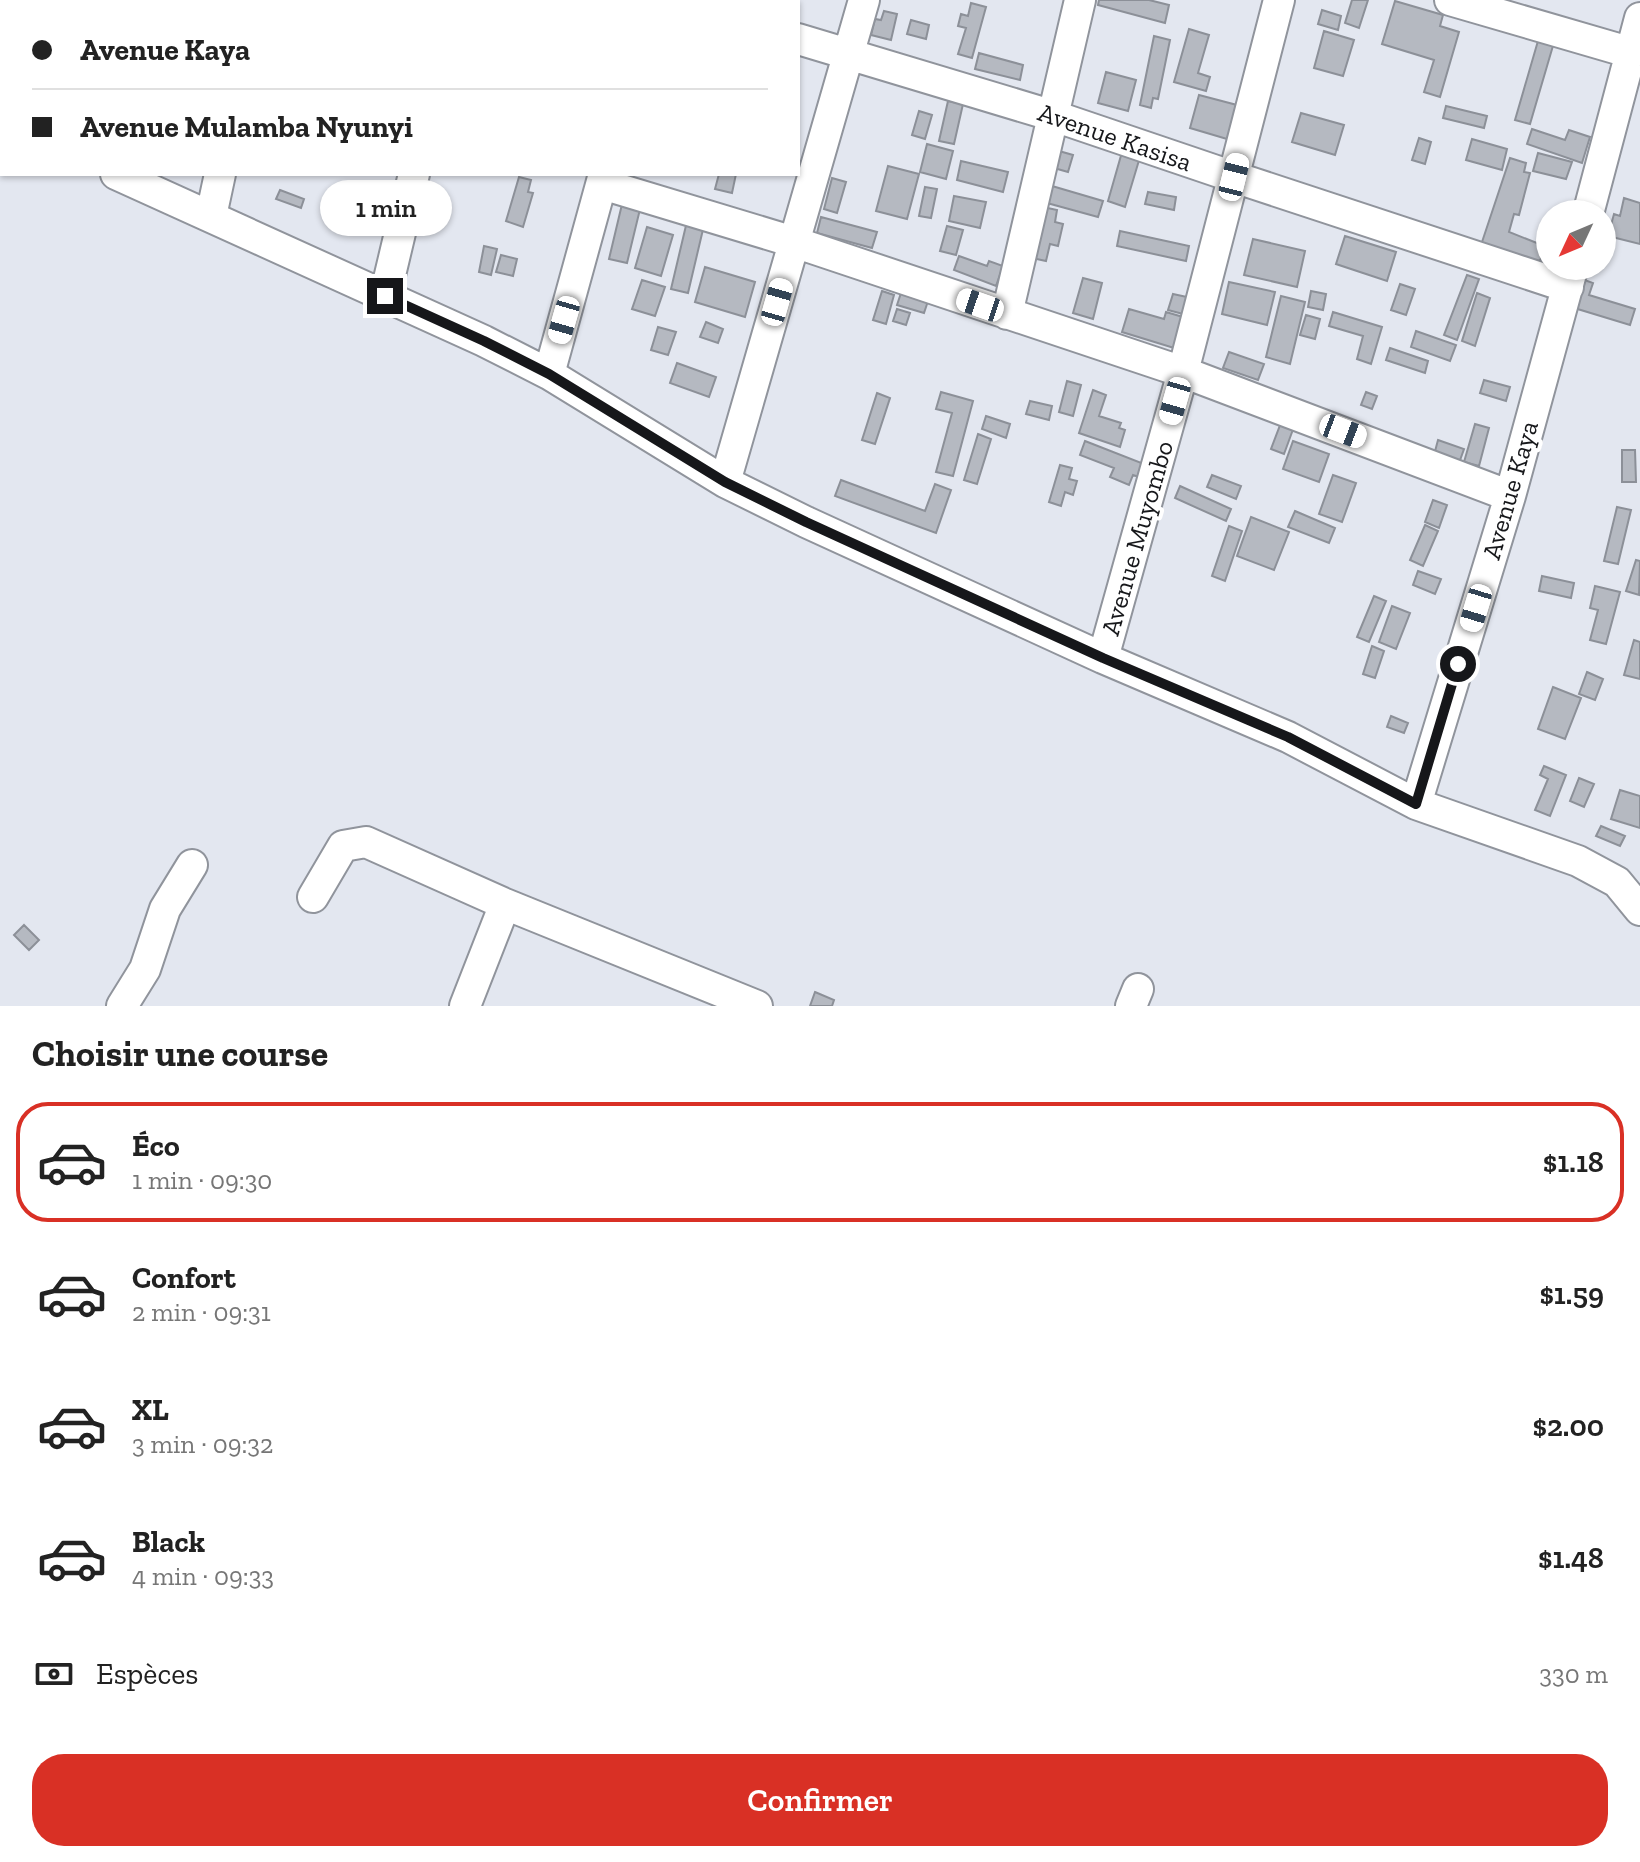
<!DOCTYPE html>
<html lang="fr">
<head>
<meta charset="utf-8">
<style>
	body { margin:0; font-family:"Zilla Slab",serif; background:#f6f6f6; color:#222; height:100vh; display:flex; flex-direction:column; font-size:30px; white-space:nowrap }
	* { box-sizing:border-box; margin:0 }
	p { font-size:26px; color:#767676 }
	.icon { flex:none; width:44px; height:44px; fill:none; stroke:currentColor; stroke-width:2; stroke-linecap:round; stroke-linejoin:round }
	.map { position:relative; height:1006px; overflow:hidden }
	.sheet { display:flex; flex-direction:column; background:#fff; flex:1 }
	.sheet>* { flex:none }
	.hud { position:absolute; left:0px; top:0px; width:800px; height:176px; box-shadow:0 2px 6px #0004; display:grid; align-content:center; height:176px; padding:0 32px; background:#fff }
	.needle { width:52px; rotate:226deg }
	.fabs { position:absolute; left:1536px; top:200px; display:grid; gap:16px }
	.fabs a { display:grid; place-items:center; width:80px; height:80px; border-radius:50%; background:#fff; box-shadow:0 2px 6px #0004; font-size:40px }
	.end { position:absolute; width:36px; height:36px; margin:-18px; border:10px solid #16171a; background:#fff; box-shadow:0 0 0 4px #fff }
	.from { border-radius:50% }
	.bubble { position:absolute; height:56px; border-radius:28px; background:#fff; box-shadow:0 2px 6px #0004; font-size:26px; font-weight:600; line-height:56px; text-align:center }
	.car { position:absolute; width:24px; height:48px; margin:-24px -12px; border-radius:10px; box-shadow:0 0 6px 2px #0007; background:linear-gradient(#fff 24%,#345 0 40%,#fff 0 76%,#345 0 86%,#fff 0) }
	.hud b { display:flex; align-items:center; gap:28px; height:76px; font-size:30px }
	.hud b+b { border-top:2px solid #e0e0e0 }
	.hud i { width:20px; height:20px; background:#222 }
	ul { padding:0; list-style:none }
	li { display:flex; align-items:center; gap:24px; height:120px; margin:0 16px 12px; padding:0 16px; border:4px solid transparent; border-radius:32px }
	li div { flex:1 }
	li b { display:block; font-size:30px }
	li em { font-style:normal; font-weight:600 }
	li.selected { border-color:#d93025 }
	li>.icon { width:72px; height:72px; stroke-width:1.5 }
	h2 { padding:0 32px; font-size:36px; line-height:96px }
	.pay { display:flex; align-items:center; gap:20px; height:88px; padding:0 32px; font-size:30px }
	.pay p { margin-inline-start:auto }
	.button { display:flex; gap:16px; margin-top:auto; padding:16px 32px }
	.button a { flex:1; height:92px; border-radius:32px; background:#d93025; color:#fff; font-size:32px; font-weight:600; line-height:92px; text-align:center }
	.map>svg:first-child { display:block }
	.building { fill:#b5b9c1; stroke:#8c9098; stroke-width:2 }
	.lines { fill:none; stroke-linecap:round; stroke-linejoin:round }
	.street-casing { stroke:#90949c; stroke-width:34 }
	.street { stroke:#fff; stroke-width:30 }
	.route { stroke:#16171a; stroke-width:10 }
	.labels { text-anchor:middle; stroke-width:8; stroke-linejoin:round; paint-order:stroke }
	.street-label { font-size:26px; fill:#16171a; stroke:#fff }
</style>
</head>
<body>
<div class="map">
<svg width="1640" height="1006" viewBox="0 0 1640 1006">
	<rect width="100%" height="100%" fill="#e3e7f0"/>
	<!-- building -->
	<path class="building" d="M1099,0H1149L1169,5L1165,23L1098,5Z
		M1352,0H1368L1359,28L1345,23Z
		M1395,1L1443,15L1440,26L1459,32L1440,97L1424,92L1434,60L1382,44Z
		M971,3L986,7L972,58L958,54L966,28L958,26L961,14L968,16Z
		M1322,10L1341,16L1338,30L1318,24Z
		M884,11L897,14L891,40L871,35L875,19L881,20Z
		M911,20L929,25L926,39L907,34Z
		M1189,29L1209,35L1198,73L1210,77L1206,91L1174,82Z
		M1324,31L1354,40L1343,76L1314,68Z
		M1540,34L1555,39L1530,124L1515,120Z
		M1154,36L1170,40L1158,99L1153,98L1151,108L1140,105Z
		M979,53L1023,65L1020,80L975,69Z
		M1106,72L1136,80L1128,111L1098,103Z
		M1199,95L1237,105L1227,139L1190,128Z
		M948,101L963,104L954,144L939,141Z
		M1446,106L1487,116L1484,128L1443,118Z
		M919,111L932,115L925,139L912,135Z
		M1301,113L1344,125L1335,155L1292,142Z
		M1532,129L1565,140L1569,130L1590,137L1582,163L1527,144Z
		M1419,138L1431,142L1425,164L1412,160Z
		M1472,139L1507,149L1502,170L1466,160Z
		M927,144L953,151L946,179L920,172Z
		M1059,151L1073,155L1068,172L1054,168Z
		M1122,152L1140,157L1125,207L1108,201Z
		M1538,153L1572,162L1566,179L1533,171Z
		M1510,158L1526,163L1524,172L1530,173L1519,215L1514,214L1509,232L1547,247L1538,264L1481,245Z
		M961,161L1008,172L1003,192L957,180Z
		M888,166L919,174L907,219L876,211Z
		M719,174H736L732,193L715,189Z
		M519,177L531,180L528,192L533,193L523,227L506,221Z
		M832,178L846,182L837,213L824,209Z
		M1052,186L1103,201L1098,217L1047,203Z
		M925,187L937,189L931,218L919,216Z
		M280,190L304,199L301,208L276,199Z
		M1148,192L1176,197L1174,210L1145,204Z
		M954,196L986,202L980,228L949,221Z
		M1624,198L1640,203V244L1608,236L1614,214L1620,216Z
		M623,200L641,205L627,263L609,259Z
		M1043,207L1057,210L1055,222L1063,224L1058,246L1050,244L1046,261L1032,258Z
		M688,217L705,221L688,293L671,289Z
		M821,217L877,232L872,248L817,233Z
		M947,226L963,230L956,255L940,251Z
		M647,227L673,235L661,276L635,268Z
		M1120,231L1189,246L1186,261L1117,246Z
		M1345,236L1396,252L1387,281L1336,264Z
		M1253,239L1305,251L1297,287L1244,275Z
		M484,246L497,249L491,275L479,272Z
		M501,255L517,259L513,276L496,272Z
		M959,256L987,266L989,261L1003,266L996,286L954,270Z
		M705,267L755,282L745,317L695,302Z
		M1467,275L1479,279L1457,340L1444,335Z
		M1083,278L1102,283L1093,319L1073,313Z
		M1579,278L1593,283L1589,295L1635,309L1630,325L1571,307Z
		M642,280L665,287L655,316L632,309Z
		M1229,282L1275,292L1267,325L1222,314Z
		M1400,284L1415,289L1406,315L1391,310Z
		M882,291L894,295L886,324L873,320Z
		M1311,291L1326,294L1323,310L1308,307Z
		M901,293L928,301L924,313L897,305Z
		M1477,293L1490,298L1475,346L1462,341Z
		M1173,294L1187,297L1183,314L1168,310Z
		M1281,296L1305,302L1290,364L1266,357Z
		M897,309L910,313L906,325L893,321Z
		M1129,309L1164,319L1166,312L1183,317L1174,348L1122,332Z
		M1333,312L1382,327L1371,364L1357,359L1363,336L1329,326Z
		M1306,315L1320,319L1315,339L1300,335Z
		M706,322L723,329L718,343L700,337Z
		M658,327L676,332L668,355L651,350Z
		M1416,331L1456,345L1450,361L1411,347Z
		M1390,348L1428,361L1425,373L1386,360Z
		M1229,352L1264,364L1258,380L1223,368Z
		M677,363L716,377L709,397L670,383Z
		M1484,380L1510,387L1506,401L1480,393Z
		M1067,381L1081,385L1073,416L1059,412Z
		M1093,390L1106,395L1099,416L1121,423L1119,428L1125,430L1120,447L1079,433Z
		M941,392L973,401L953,476L936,472L952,413L936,409Z
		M1366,392L1377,396L1372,409L1361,405Z
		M877,393L890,398L875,444L862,440Z
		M1030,401L1052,406L1049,420L1026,414Z
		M986,416L1010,424L1006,438L982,429Z
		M1282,420L1295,424L1284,454L1271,449Z
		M1475,424L1489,428L1479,466L1464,462Z
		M978,434L991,439L977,484L964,480Z
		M1438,440L1464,449L1459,463L1434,455Z
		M1085,441L1144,464L1139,477L1133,475L1129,485L1110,477L1114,468L1080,455Z
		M1293,441L1329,454L1319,482L1283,469Z
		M1622,450H1635L1636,482H1622Z
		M1060,465L1072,468L1069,479L1077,481L1073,495L1065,492L1061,506L1049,502Z
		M1212,475L1241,486L1236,499L1207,487Z
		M1333,475L1356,483L1342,522L1319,514Z
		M841,480L925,511L935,484L951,490L936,533L835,496Z
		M1180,486L1231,509L1226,521L1175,498Z
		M1433,500L1447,505L1439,528L1425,522Z
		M1617,507L1631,510L1618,564L1604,561Z
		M1295,511L1335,528L1329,543L1288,527Z
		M1251,517L1289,532L1274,570L1237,556Z
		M1425,525L1438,531L1423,566L1410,560Z
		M1229,526L1242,531L1225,581L1212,576Z
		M1636,560L1640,561L1639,595L1626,591Z
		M1418,571L1441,579L1435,594L1413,585Z
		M1542,576L1574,583L1571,598L1539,591Z
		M1595,586L1620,592L1606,644L1590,640L1598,610L1590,608Z
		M1374,596L1386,601L1369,642L1357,637Z
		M1392,606L1410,613L1396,649L1379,642Z
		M1634,640L1640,642V679L1624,675Z
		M1372,646L1384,651L1375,678L1363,674Z
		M1587,672L1603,679L1595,700L1579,694Z
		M1553,687L1581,698L1565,739L1538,729Z
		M1391,716L1408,723L1404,733L1387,727Z
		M1544,766L1566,775L1550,816L1535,810L1548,779L1540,775Z
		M1579,778L1594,784L1584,807L1570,801Z
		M1620,790L1640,796V828L1611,819Z
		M1601,826L1625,836L1620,846L1596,836Z
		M24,925L39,940L29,950L14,935Z
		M815,992L834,1000L832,1006H810Z"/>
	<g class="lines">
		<defs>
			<path id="street" d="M664,0L670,2
				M1450,0L1632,53
				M67,2L68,0
				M259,2V0
				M455,2L456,0
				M640,2L641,0
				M798,39L1054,116L1234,177L1568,287
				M0,122L2,123
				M116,174L484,341L549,374L725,482L806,522L1103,658L1288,737L1416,804L1578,861L1617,882L1640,910
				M602,184L794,242L1183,372L1510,496
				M1588,214L1640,18
				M211,216L220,174
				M385,296L414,174
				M1007,314L1080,0
				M549,374L604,174
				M725,482L864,0
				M1103,658L1183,372L1279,0
				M1416,804L1510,496L1573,266
				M313,897L343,846L366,842L505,904
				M122,1006L145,969L165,909L192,865
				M465,1006L505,904L757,1006
				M1131,1006L1138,989"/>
		</defs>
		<!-- street casing -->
		<use href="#street" class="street-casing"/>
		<!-- street -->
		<use href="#street" class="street"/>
	</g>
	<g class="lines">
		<!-- route -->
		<path class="route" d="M385,296L484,341L549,374L725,482L806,522L1103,658L1288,737L1416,804L1458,664"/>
	</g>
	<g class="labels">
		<!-- street labels -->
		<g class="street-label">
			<text transform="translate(1115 137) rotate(19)" y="9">Avenue Kasisa</text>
			<text transform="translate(1510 490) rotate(-74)" y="9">Avenue Kaya</text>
			<text transform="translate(1137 538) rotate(-74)" y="9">Avenue Muyombo</text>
		</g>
	</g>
</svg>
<div class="fabs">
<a><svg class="needle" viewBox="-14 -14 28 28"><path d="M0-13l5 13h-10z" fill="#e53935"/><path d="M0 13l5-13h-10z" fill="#767676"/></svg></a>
</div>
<i class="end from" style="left:1458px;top:664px"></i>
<i class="end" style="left:385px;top:296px"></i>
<div class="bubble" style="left:320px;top:180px;width:132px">1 min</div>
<i class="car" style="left:1234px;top:177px;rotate:14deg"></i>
<i class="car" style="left:777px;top:302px;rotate:16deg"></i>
<i class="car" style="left:980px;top:305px;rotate:289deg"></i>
<i class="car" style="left:564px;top:320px;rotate:196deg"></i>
<i class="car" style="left:1175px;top:401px;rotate:196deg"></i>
<i class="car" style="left:1343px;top:431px;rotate:111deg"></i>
<i class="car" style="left:1476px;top:608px;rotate:197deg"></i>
<div class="hud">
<b><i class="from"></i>Avenue Kaya</b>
<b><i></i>Avenue Mulamba Nyunyi</b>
</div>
</div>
<section class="sheet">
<h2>Choisir une course</h2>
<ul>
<li class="selected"><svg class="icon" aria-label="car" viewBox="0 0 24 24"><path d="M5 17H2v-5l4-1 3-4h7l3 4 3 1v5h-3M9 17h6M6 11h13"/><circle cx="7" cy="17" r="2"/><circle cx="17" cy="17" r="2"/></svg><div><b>Éco</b><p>1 min · 09:30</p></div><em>$1.18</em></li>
<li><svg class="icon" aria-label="car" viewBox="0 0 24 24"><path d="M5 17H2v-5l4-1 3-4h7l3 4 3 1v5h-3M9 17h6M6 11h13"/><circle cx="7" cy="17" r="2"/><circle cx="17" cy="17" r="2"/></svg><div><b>Confort</b><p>2 min · 09:31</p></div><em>$1.59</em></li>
<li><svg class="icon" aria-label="car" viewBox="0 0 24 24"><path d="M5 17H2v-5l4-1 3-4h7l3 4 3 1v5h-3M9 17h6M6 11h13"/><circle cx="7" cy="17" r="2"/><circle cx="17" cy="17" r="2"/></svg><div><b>XL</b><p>3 min · 09:32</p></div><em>$2.00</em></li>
<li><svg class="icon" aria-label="car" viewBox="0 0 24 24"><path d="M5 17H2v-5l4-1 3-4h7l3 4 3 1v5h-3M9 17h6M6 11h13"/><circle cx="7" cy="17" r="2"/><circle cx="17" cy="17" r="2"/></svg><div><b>Black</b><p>4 min · 09:33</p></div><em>$1.48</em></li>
</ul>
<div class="pay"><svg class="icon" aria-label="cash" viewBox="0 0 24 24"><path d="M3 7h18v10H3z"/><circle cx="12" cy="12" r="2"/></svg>Espèces<p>330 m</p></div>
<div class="button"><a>Confirmer</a></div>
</section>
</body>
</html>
